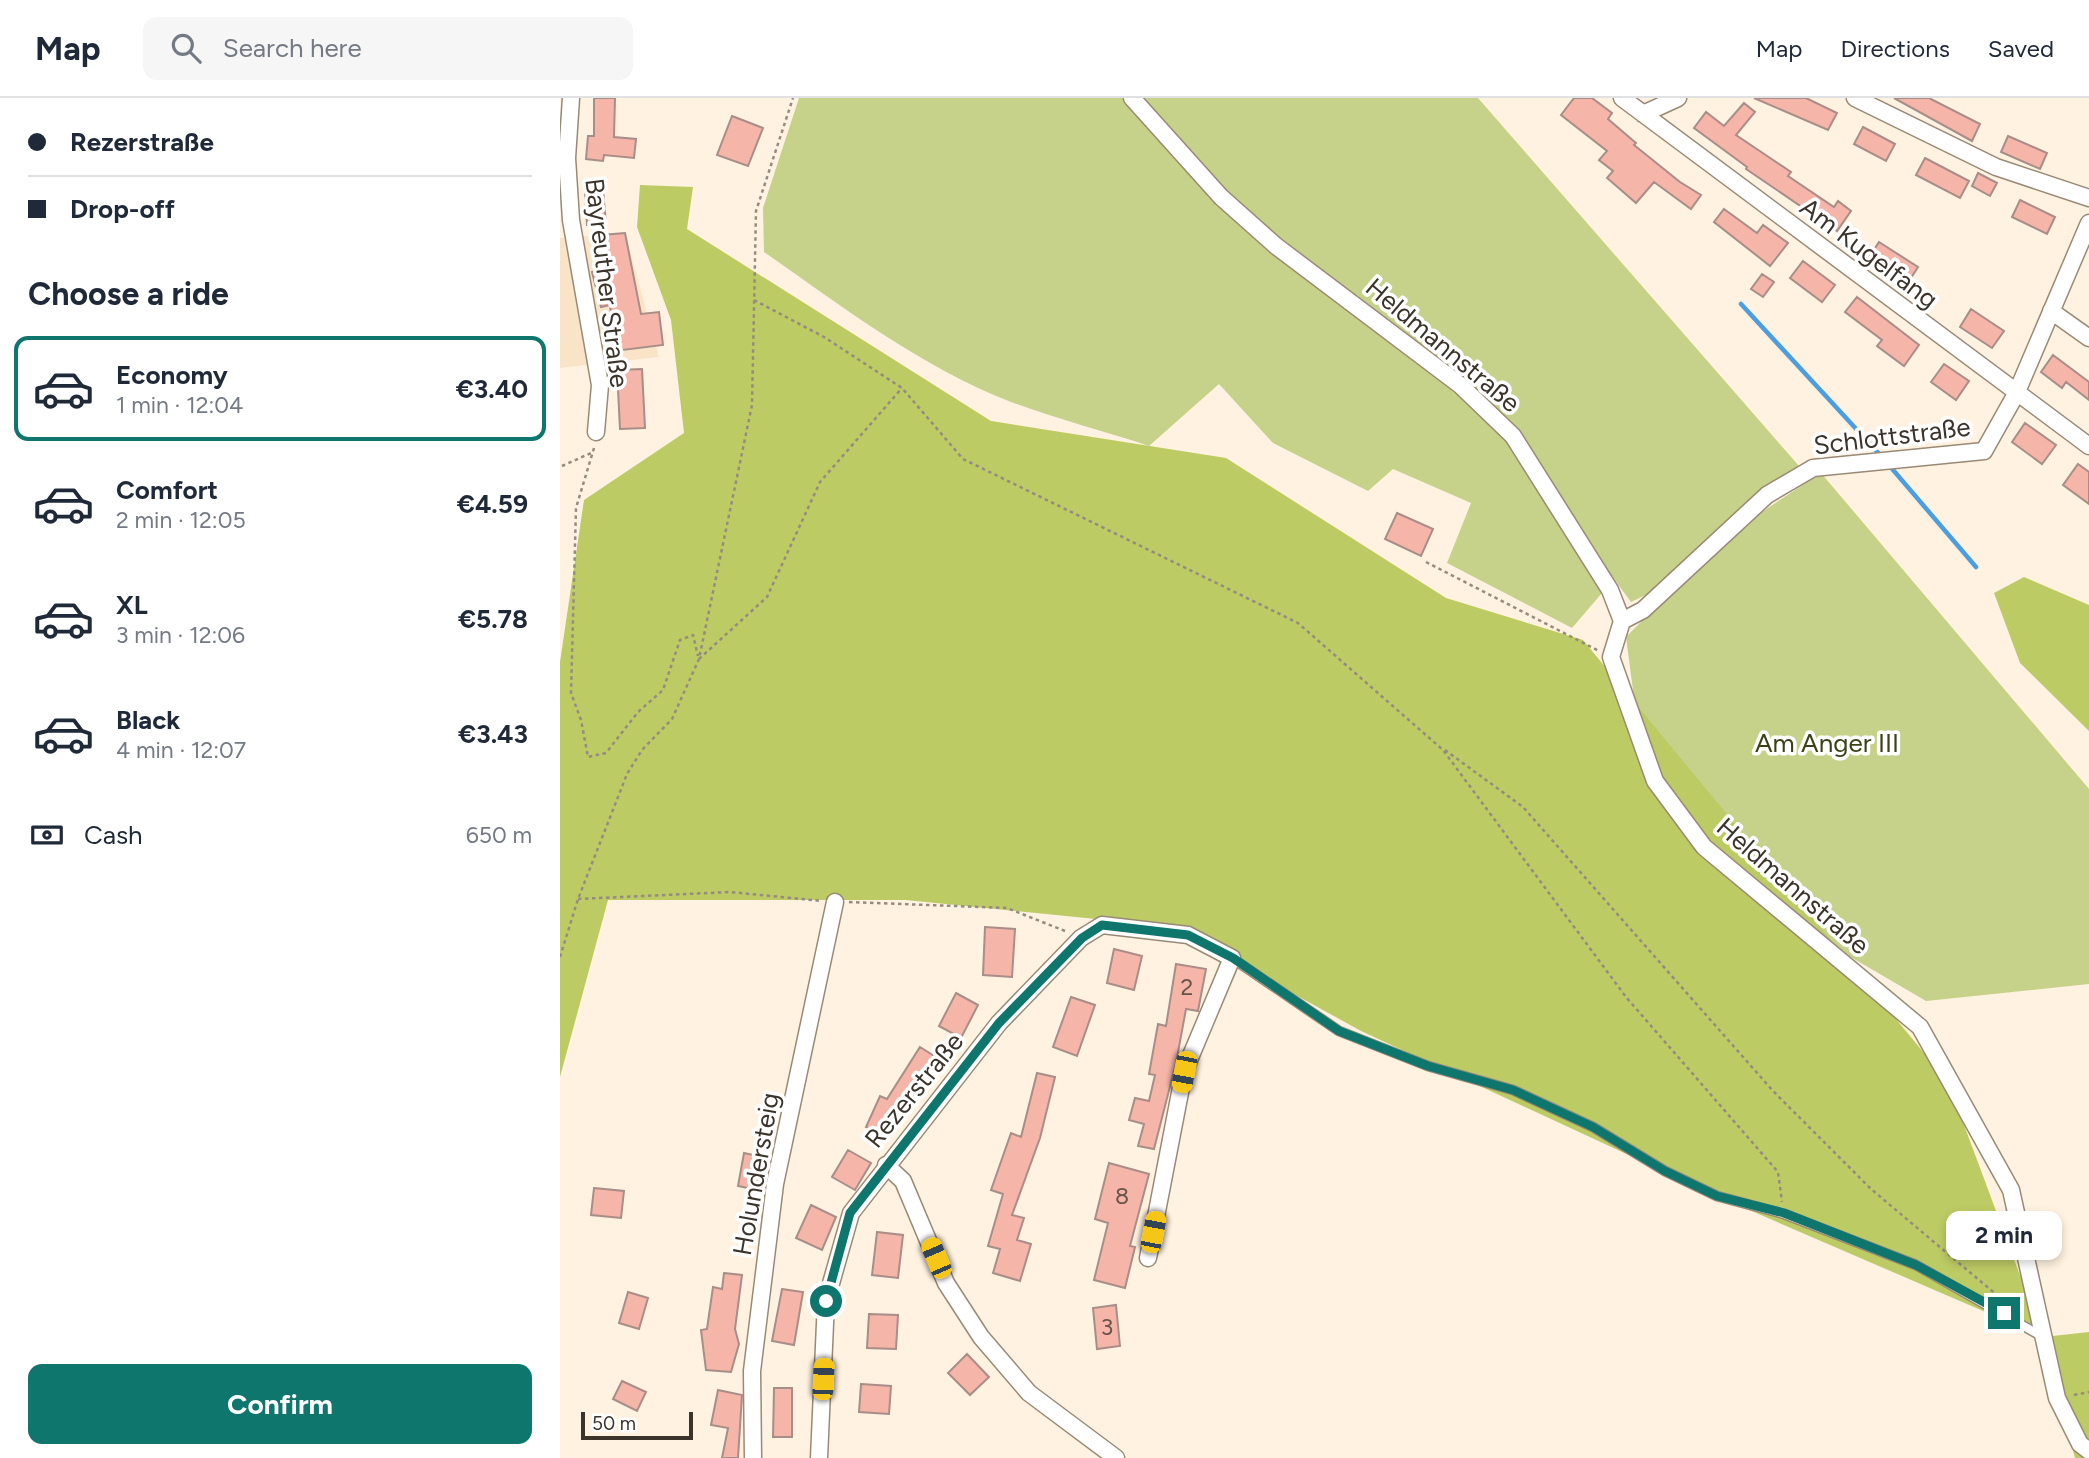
<!DOCTYPE html>
<html lang="en">
<head>
<meta charset="utf-8">
<style>
	body { margin:0; font-family:Figtree,sans-serif; background:#f6f6f7; color:#1f2937; height:100vh; display:flex; flex-direction:column; font-size:26px; white-space:nowrap }
	* { box-sizing:border-box; margin:0 }
	p { font-size:23px; color:#747a83 }
	.icon { flex:none; width:38px; height:38px; fill:none; stroke:currentColor; stroke-width:2; stroke-linecap:round; stroke-linejoin:round }
	.map { position:relative; flex:1; overflow:hidden }
	.side { display:flex; flex-direction:column; background:#fff; width:560px }
	.side>* { flex:none }
	.top-card { display:grid; align-content:center; height:154px; padding:0 28px; background:#fff }
	.scale { position:absolute; left:21px; bottom:18px; width:112px; box-sizing:border-box; padding-left:7px; border:4px solid #3a342b; border-top:0; font-size:19px; line-height:24px; white-space:nowrap; color:#3a342b; -webkit-text-stroke:5px #fff; paint-order:stroke }
	.end { position:absolute; width:32px; height:32px; margin:-16px; border:9px solid #0f766e; background:#fff; box-shadow:0 0 0 4px #fff }
	.from { border-radius:50% }
	.bubble { position:absolute; height:49px; border-radius:14px; background:#fff; box-shadow:0 4px 10px #0003; font-size:23px; font-weight:700; line-height:49px; text-align:center }
	.car { position:absolute; width:21px; height:42px; margin:-21px -10px; border-radius:9px; box-shadow:0 0 5px 2px #0007; background:linear-gradient(#f5c518 24%,#345 0 40%,#f5c518 0 76%,#345 0 86%,#f5c518 0) }
	.top-card b { display:flex; align-items:center; gap:24px; height:66px; font-size:26px }
	.top-card b+b { border-top:2px solid #e0e1e3 }
	.top-card i { width:18px; height:18px; background:#1f2937 }
	ul { padding:0; list-style:none }
	li { display:flex; align-items:center; gap:21px; height:105px; margin:0 14px 10px; padding:0 14px; border:4px solid transparent; border-radius:14px }
	li div { flex:1 }
	li b { display:block; font-size:26px }
	li em { font-style:normal; font-weight:700 }
	li.current { border-color:#0f766e }
	li>.icon { width:63px; height:63px; stroke-width:1.5 }
	h2 { padding:0 28px; font-size:32px; line-height:84px }
	.pay { display:flex; align-items:center; gap:18px; height:77px; padding:0 28px; font-size:26px }
	.pay p { margin-inline-start:auto }
	.action { display:flex; gap:14px; margin-top:auto; padding:14px 28px }
	.action a { flex:1; height:80px; border-radius:14px; background:#0f766e; color:#fff; font-size:28px; font-weight:700; line-height:80px; text-align:center }
	header { display:flex; align-items:center; gap:42px; box-sizing:border-box; height:98px; padding:0 35px; background:#fff; border-bottom:2px solid #e0e1e3 }
	header strong { font-size:33px }
	nav { display:flex; gap:38px; margin-inline-start:auto; font-size:24px }
	.search { width:490px; height:63px; background:#f6f6f7; display:flex; align-items:center; gap:18px; box-sizing:border-box; padding:0 24px; border-radius:14px; color:#747a83; font-size:26px }
	main { display:flex; flex:1; min-height:0 }
	.map>svg:first-child { display:block }
	.built { fill:#f9e4c7 }
	.green { fill:#c6d189 }
	.forest { fill:#bdcb64 }
	.lines { fill:none; stroke-linecap:round; stroke-linejoin:round }
	.stream { stroke:#4b9ee2; stroke-width:4.5 }
	.building { fill:#f5b5a8; stroke:#a98d88; stroke-width:2 }
	.service-casing { stroke:#998a76; stroke-width:11 }
	.minor-casing { stroke:#998a76; stroke-width:19 }
	.path { stroke:#958c7f; stroke-width:2.5; stroke-dasharray:3.5 3.5; stroke-linecap:butt }
	.service { stroke:#fff; stroke-width:8 }
	.minor { stroke:#fff; stroke-width:16 }
	.route { stroke:#0f766e; stroke-width:9 }
	.labels { text-anchor:middle; stroke-width:7; stroke-linejoin:round; paint-order:stroke }
	.number-label { font-size:23px; fill:#69544a }
	.street-label { font-size:26px; fill:#3a342b; stroke:#fff }
	.park-label { font-size:26px; fill:#3c4117; stroke:#fff }
</style>
</head>
<body>
<header>
<strong>Map</strong>
<div class="search"><svg class="icon" aria-label="search" viewBox="0 0 24 24"><circle cx="10" cy="10" r="6"/><path d="M15 15l6 6"/></svg>Search here</div>
<nav><a>Map</a><a>Directions</a><a>Saved</a></nav>
</header>
<main>
<section class="side">
<div class="top-card">
<b><i class="from"></i>Rezerstraße</b>
<b><i></i>Drop-off</b>
</div>
<h2>Choose a ride</h2>
<ul>
<li class="current"><svg class="icon" aria-label="car" viewBox="0 0 24 24"><path d="M5 17H2v-5l4-1 3-4h7l3 4 3 1v5h-3M9 17h6M6 11h13"/><circle cx="7" cy="17" r="2"/><circle cx="17" cy="17" r="2"/></svg><div><b>Economy</b><p>1 min · 12:04</p></div><em>€3.40</em></li>
<li><svg class="icon" aria-label="car" viewBox="0 0 24 24"><path d="M5 17H2v-5l4-1 3-4h7l3 4 3 1v5h-3M9 17h6M6 11h13"/><circle cx="7" cy="17" r="2"/><circle cx="17" cy="17" r="2"/></svg><div><b>Comfort</b><p>2 min · 12:05</p></div><em>€4.59</em></li>
<li><svg class="icon" aria-label="car" viewBox="0 0 24 24"><path d="M5 17H2v-5l4-1 3-4h7l3 4 3 1v5h-3M9 17h6M6 11h13"/><circle cx="7" cy="17" r="2"/><circle cx="17" cy="17" r="2"/></svg><div><b>XL</b><p>3 min · 12:06</p></div><em>€5.78</em></li>
<li><svg class="icon" aria-label="car" viewBox="0 0 24 24"><path d="M5 17H2v-5l4-1 3-4h7l3 4 3 1v5h-3M9 17h6M6 11h13"/><circle cx="7" cy="17" r="2"/><circle cx="17" cy="17" r="2"/></svg><div><b>Black</b><p>4 min · 12:07</p></div><em>€3.43</em></li>
</ul>
<div class="pay"><svg class="icon" aria-label="cash" viewBox="0 0 24 24"><path d="M3 7h18v10H3z"/><circle cx="12" cy="12" r="2"/></svg>Cash<p>650 m</p></div>
<div class="action"><a>Confirm</a></div>
</section>
<div class="map">
<svg width="1529" height="1360" viewBox="0 0 1529 1360">
	<rect width="100%" height="100%" fill="#fff2e0"/>
	<!-- built -->
	<path class="built" d="M65,135L99,259L0,270V140Z"/>
	<!-- green -->
	<path class="green" d="M239,0H918L1239,368L1211,386L1088,496L1071,504L1054,481L1012,530L887,465L911,405L833,371L808,393L713,345L659,286L589,348C544,333 496,321 451,304C361,269 283,209 204,154L203,110Z
		M1261,375L1529,691V886L1366,903L1128,764L1076,615L1066,539L1167,437Z"/>
	<!-- forest -->
	<path class="forest" d="M80,87L133,89L127,131L431,323L666,360L886,500L1023,542L1388,984L1483,1239L1529,1234V1360H1515L1483,1239L1157,1098L801,933L732,895L635,831L346,802H48L0,979V564L24,402L124,335L111,222L77,129Z
		M1464,479L1529,507V633L1460,565L1434,495Z"/>
	<g class="lines">
		<!-- stream -->
		<path class="stream" d="M1181,206L1322,359
			M1328,366L1416,469"/>
	</g>
	<!-- building -->
	<path class="building" d="M34,0H55L54,39L76,41L74,60L44,57L43,63L26,61L28,38H34Z
		M1014,0H1032L1052,15L1048,21L1076,45L1074,47L1120,84L1141,97L1131,111L1094,84L1076,105L1047,80L1053,73L1039,62L1047,53L1001,17Z
		M1194,0H1246L1277,15L1268,32Z
		M1334,0H1369L1420,26L1412,43Z
		M1184,5L1195,14L1176,37L1231,74L1228,78L1274,109L1278,103L1291,113L1277,133L1186,71L1187,69L1134,30L1146,14L1164,28Z
		M172,18L203,30L188,68L157,57Z
		M1303,29L1335,46L1326,63L1294,46Z
		M1448,38L1487,55L1480,71L1441,54Z
		M1365,60L1409,83L1400,100L1356,77Z
		M1418,75L1437,85L1430,98L1412,88Z
		M43,92L46,126L27,127L25,93Z
		M1460,102L1495,119L1487,136L1452,119Z
		M1164,111L1197,135L1203,127L1228,145L1210,168L1154,124Z
		M65,135L81,216L99,214L103,247L55,253L50,207L41,209L32,174L48,170L41,137Z
		M1319,144L1358,169L1347,186L1308,161Z
		M1243,163L1275,187L1262,204L1230,180Z
		M1202,176L1214,184L1203,199L1191,191Z
		M1297,199L1359,247L1344,268L1317,248L1322,242L1285,214Z
		M1411,211L1444,233L1432,250L1400,229Z
		M1493,257L1529,284V302L1506,284L1502,290L1481,274Z
		M1384,266L1409,283L1396,302L1371,284Z
		M82,271L85,330L60,331L57,272Z
		M1465,325L1496,347L1482,366L1452,344Z
		M1518,366L1529,374V406L1503,387Z
		M837,415L873,431L861,458L825,441Z
		M425,829L455,831L452,879L423,877Z
		M554,851L582,858L574,892L547,885Z
		M616,866L646,871L638,913L626,911L616,965L594,1051L578,1048L584,1026L569,1022L575,1000L589,1003L595,977L589,976L598,926L606,928Z
		M396,895L418,907L401,940L379,928Z
		M511,899L535,907L517,958L493,949Z
		M360,949L379,961L355,999L349,996L329,1039L306,1029L320,998L327,1001Z
		M477,975L495,979L480,1040L452,1117L464,1120L457,1142L471,1146L460,1183L433,1175L440,1151L428,1148L443,1096L431,1092L451,1035L461,1039Z
		M288,1052L311,1065L295,1092L272,1079Z
		M184,1055L208,1060L202,1093L178,1088Z
		M549,1065L589,1076L570,1148L575,1149L565,1190L534,1182L548,1125L535,1121Z
		M34,1090L64,1093L61,1120L31,1117Z
		M251,1107L276,1119L262,1152L236,1140Z
		M317,1134L343,1137L338,1180L312,1177Z
		M164,1175L182,1177L175,1231L179,1246L171,1274L146,1272L141,1232L147,1231L153,1189L162,1191Z
		M222,1191L243,1194L234,1247L212,1243Z
		M68,1194L88,1200L79,1231L59,1225Z
		M556,1207L560,1248L537,1251L533,1210Z
		M309,1216L338,1217L336,1251L307,1250Z
		M407,1256L429,1279L410,1297L388,1275Z
		M62,1283L86,1294L77,1313L53,1301Z
		M301,1286L331,1288L329,1316L299,1314Z
		M214,1290H232V1339H213Z
		M158,1292L182,1297L178,1360H162L168,1330L151,1327Z"/>
	<g class="lines">
		<defs>
			<path id="service" d="M672,860L779,933L868,968L953,992L1033,1029L1105,1073L1157,1098L1224,1116L1356,1167L1483,1239"/>
			<path id="minor" d="M11,0L7,60L11,122L40,287L36,334
				M572,0L661,99L716,148L900,287L953,338L1050,492L1062,523L1051,559L1095,683L1144,749L1360,929L1451,1092L1497,1300L1520,1346L1529,1353
				M1062,0L1529,348
				M1295,0L1436,69L1529,100
				M1083,16L1118,0
				M1491,213L1529,240
				M1062,523L1083,512L1207,397L1253,370L1424,353L1456,296L1529,125
				M326,1067L343,1083L386,1185L421,1239L469,1295L556,1360
				M193,1360L192,1273L215,1086L275,804
				M259,1360L266,1203L291,1115L439,925L521,840L542,827L628,837L672,860L624,974L588,1160"/>
		</defs>
		<!-- service casing -->
		<use href="#service" class="service-casing"/>
		<!-- minor casing -->
		<use href="#minor" class="minor-casing"/>
		<!-- path -->
		<path class="path" d="M194,202L264,239L342,290L403,361L738,525L883,652L1066,899L1218,1074L1222,1104
			M34,350L16,410L11,595L21,622L28,659L46,655L78,614L103,592L120,542L133,537L138,558
			M2,368L31,355
			M866,464L1039,553
			M139,561L207,499L260,384L342,290
			M885,652L963,709L1213,993L1311,1091L1444,1203
			M18,801L170,794L262,803
			M289,804L447,810L505,833
			M0,859L18,801L67,676L82,652L112,621L139,561L192,307L196,113L233,0
			M1514,1297L1529,1294"/>
		<!-- service -->
		<use href="#service" class="service"/>
		<!-- minor -->
		<use href="#minor" class="minor"/>
	</g>
	<g class="lines">
		<!-- route -->
		<path class="route" d="M266,1203L290,1115L439,925L522,840L542,827L628,837L673,860L779,933L868,968L953,992L1033,1029L1105,1073L1157,1098L1224,1115L1356,1167L1444,1215"/>
	</g>
	<g class="labels">
		<!-- number labels -->
		<g class="number-label">
			<text x="627" y="897">2</text>
			<text x="562" y="1106">8</text>
			<text x="547" y="1237">3</text>
		</g>
		<!-- street labels -->
		<g class="street-label">
			<text transform="translate(1309 155) rotate(37)" y="9">Am Kugelfang</text>
			<text transform="translate(47 185) rotate(83)" y="9">Bayreuther Straße</text>
			<text transform="translate(883 247) rotate(40)" y="9">Heldmannstraße</text>
			<text transform="translate(1332 338) rotate(-7)" y="9">Schlottstraße</text>
			<text transform="translate(1233 788) rotate(41)" y="9">Heldmannstraße</text>
			<text transform="translate(354 992) rotate(-51)" y="9">Rezerstraße</text>
			<text transform="translate(196 1076) rotate(-80)" y="9">Holundersteig</text>
		</g>
		<!-- park labels -->
		<g class="park-label">
			<text x="1267" y="654">Am Anger III</text>
		</g>
	</g>
</svg>
<div class="scale">50 m</div>
<i class="end from" style="left:266px;top:1203px"></i>
<i class="end" style="left:1444px;top:1215px"></i>
<div class="bubble" style="left:1386px;top:1113px;width:116px">2 min</div>
<i class="car" style="left:624px;top:974px;rotate:191deg"></i>
<i class="car" style="left:593px;top:1134px;rotate:11deg"></i>
<i class="car" style="left:376px;top:1160px;rotate:337deg"></i>
<i class="car" style="left:263px;top:1281px;rotate:3deg"></i>
</div>
</main>
</body>
</html>
